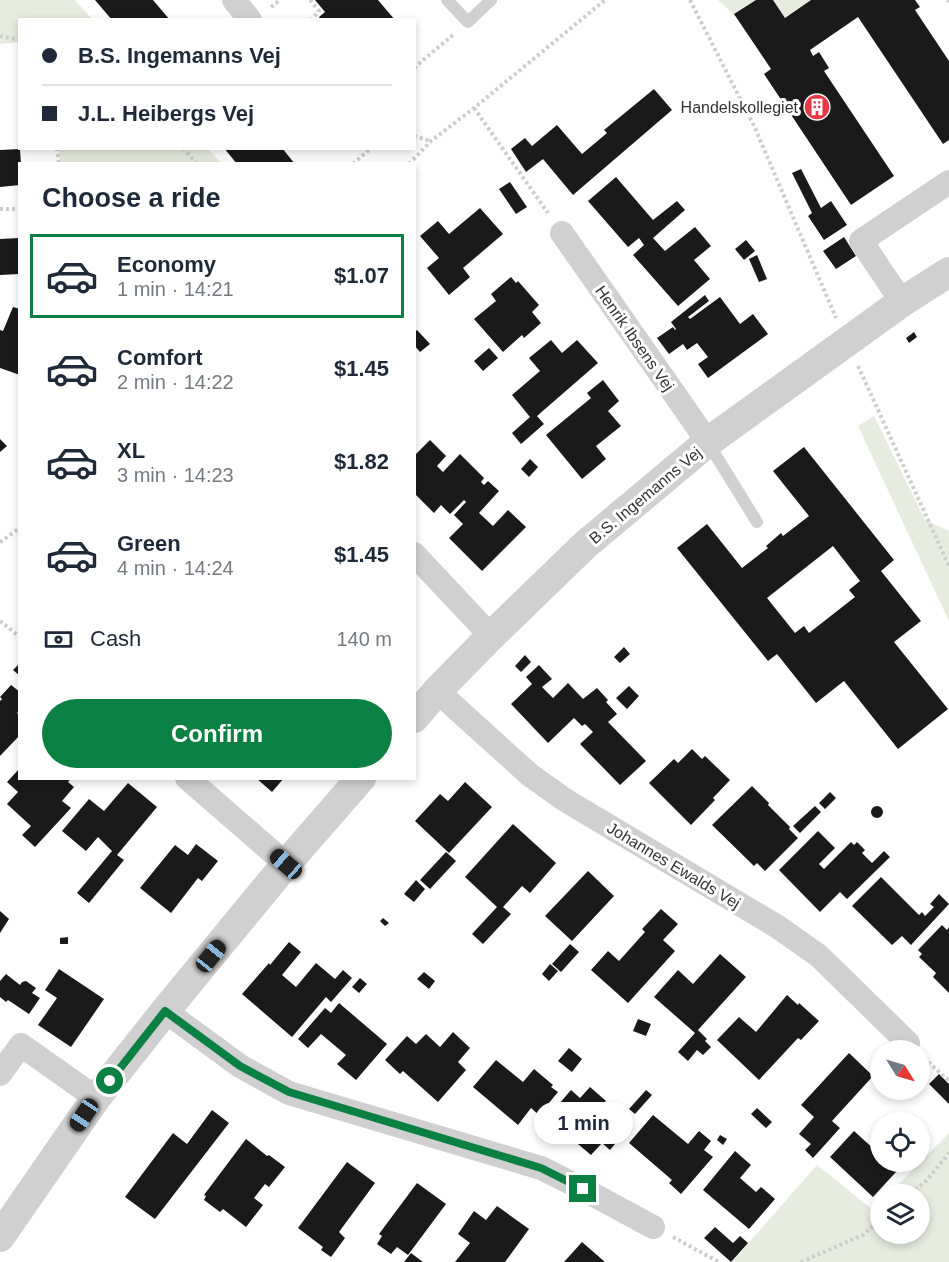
<!DOCTYPE html>
<html lang="en">
<head>
<meta charset="utf-8">
<style>
	body { margin:0; font-family:Arial,sans-serif; background:#f2f2f3; color:#1f2937; height:100vh; display:flex; flex-direction:column; font-size:22px; white-space:nowrap }
	* { box-sizing:border-box; margin:0 }
	p { font-size:20px; color:#747a83 }
	.icon { flex:none; width:33px; height:33px; fill:none; stroke:currentColor; stroke-width:2; stroke-linecap:round; stroke-linejoin:round }
	.map { position:relative; flex:1; overflow:hidden }
	.drawer { position:absolute; left:18px; top:162px; width:398px; height:618px; display:flex; flex-direction:column; background:#fff; border-radius:0px; box-shadow:0 3px 9px #0003 }
	.drawer>* { flex:none }
	.top-card { position:absolute; left:18px; top:18px; width:398px; height:132px; border-radius:0px; box-shadow:0 3px 9px #0003; display:grid; align-content:center; height:132px; padding:0 24px; background:#fff }
	.needle { width:39px; rotate:127deg }
	.tools { position:absolute; left:870px; top:1040px; display:grid; gap:12px }
	.tools a { display:grid; place-items:center; width:60px; height:60px; border-radius:50%; background:#fff; box-shadow:0 3px 9px #0003; font-size:30px }
	.end { position:absolute; width:27px; height:27px; margin:-14px; border:8px solid #0b8043; background:#fff; box-shadow:0 0 0 3px #fff }
	.from { border-radius:50% }
	.bubble { position:absolute; height:42px; border-radius:21px; background:#fff; box-shadow:0 3px 9px #0003; font-size:20px; font-weight:600; line-height:42px; text-align:center }
	.car { position:absolute; width:18px; height:36px; margin:-18px -9px; border-radius:8px; box-shadow:0 0 4px 2px #0007; background:linear-gradient(#222 24%,#8ab4d8 0 40%,#222 0 76%,#8ab4d8 0 86%,#222 0) }
	.top-card b { display:flex; align-items:center; gap:21px; height:57px; font-size:22px }
	.top-card b+b { border-top:2px solid #e0e1e3 }
	.top-card i { width:15px; height:15px; background:#1f2937 }
	ul { padding:0; list-style:none }
	li { display:flex; align-items:center; gap:18px; height:84px; margin:0 12px 9px; padding:0 12px; border:3px solid transparent; border-radius:0px }
	li div { flex:1 }
	li b { display:block; font-size:22px }
	li em { font-style:normal; font-weight:600 }
	li.selected { border-color:#0b8043 }
	li>.icon { width:54px; height:54px; stroke-width:1.5 }
	h2 { padding:0 24px; font-size:27px; line-height:72px }
	.pay { display:flex; align-items:center; gap:15px; height:66px; padding:0 24px; font-size:22px }
	.pay p { margin-inline-start:auto }
	.cta { display:flex; gap:12px; margin-top:auto; padding:12px 24px }
	.cta a { flex:1; height:69px; border-radius:36px; background:#0b8043; color:#fff; font-size:24px; font-weight:600; line-height:69px; text-align:center }
	.map>svg:first-child { display:block }
	.green { fill:#e6ecdf }
	.building { fill:#1a1a1a; fill-rule:evenodd }
	.lines { fill:none; stroke-linecap:round; stroke-linejoin:round }
	.path { stroke:#cdcdcd; stroke-width:4; stroke-dasharray:3 3; stroke-linecap:butt }
	.service { stroke:#d0d0d0; stroke-width:12 }
	.minor { stroke:#d0d0d0; stroke-width:24 }
	.tertiary { stroke:#d0d0d0; stroke-width:30 }
	.route { stroke:#0b8043; stroke-width:8 }
	.labels { text-anchor:middle; stroke-width:6; stroke-linejoin:round; paint-order:stroke }
	.poi-label { font-size:16px; fill:#333; stroke:#fff; text-anchor:end }
	.street-label { font-size:16px; fill:#333; stroke:#fff }
</style>
</head>
<body>
<div class="map">
<svg width="949" height="1262" viewBox="0 0 949 1262">
	<rect width="100%" height="100%" fill="#fff"/>
	<!-- green -->
	<path class="green" d="M0,0H75L92,19L20,20L19,42L0,44Z
		M718,0H761L736,17Z
		M773,0H811L785,18Z
		M59,149H208L221,163H60Z
		M874,416L925,520L949,531V621L858,426Z
		M949,1133V1262H732L817,1165L873,1210L880,1203V1233H920V1194H889Z"/>
	<!-- building -->
	<path class="building" d="M95,0H153L170,20H112Z
		M315,0H378L395,20H321L319,17L325,12Z
		M756,0H773L785,18L811,0H915L920,7L915,10L949,61V140L943,144L858,17L810,50L813,56L819,52L829,68L824,71L894,176L851,205L764,74L771,69L734,14Z
		M654,89L672,110L573,195L543,159L526,172L511,149L525,138L532,146L557,125L582,154L607,133L604,130Z
		M224,148H282L295,164H237Z
		M20,149L21,164H20V185L0,187V150Z
		M801,169L821,208L831,201L847,225L824,240L808,216L812,213L792,173Z
		M616,177L653,220L677,201L685,210L653,238L665,251L695,227L711,246L694,260L710,279L678,306L633,255L644,245L639,238L628,247L588,201Z
		M510,182L527,207L516,214L499,189Z
		M480,208L503,234L463,268L470,277L449,295L427,268L439,258L420,236L438,221L449,234Z
		M844,237L856,256L836,269L823,251Z
		M20,238V274L0,275V239Z
		M746,240L755,251L744,260L735,249Z
		M757,255L767,279L759,282L749,259Z
		M511,277L516,283L518,281L539,305L532,312L541,323L524,338L522,335L503,352L474,319L496,301L491,294Z
		M705,295L709,301L688,317L690,319L720,297L740,324L753,314L768,334L708,378L698,364L708,357L697,343L687,350L683,344L669,354L657,338L673,327L675,330L676,329L671,322Z
		M13,307L20,309V375L0,368V330L3,331Z
		M417,330L430,344L420,352L414,345V333Z
		M914,332L917,337L909,343L906,338Z
		M551,340L562,353L577,340L598,363L537,416L544,424L521,444L512,433L530,417L512,395L540,371L529,358Z
		M489,348L498,358L483,371L474,361Z
		M603,380L619,401L608,411L621,426L596,446L606,459L582,479L546,435L591,398L587,393Z
		M0,439L7,446L0,452Z
		M430,440L446,456L437,466L443,472L460,454L484,478L481,482L484,485L488,481L499,491L479,513L493,526L508,510L526,527L482,571L449,538L463,524L454,515L466,502L464,500L450,514L441,505L434,513L414,493V456Z
		M804,447L894,560L881,571L921,621L894,642L948,709L898,749L844,681L816,703L777,654L768,661L677,548L707,524L742,568L768,548L766,546L781,533L783,536L809,516L773,471ZM833,546L860,581L849,590L855,597L809,633L804,626L795,633L767,598Z
		M530,459L538,467L529,477L521,469Z
		M624,647L630,654L620,663L614,657Z
		M525,655L531,662L521,672L515,666Z
		M20,663V676L13,670Z
		M539,665L552,679L542,687L553,698L568,683L583,699L597,688L608,700L606,702L617,714L608,722L646,761L620,785L580,744L593,732L585,724L582,726L574,718L548,743L511,704L532,684L526,677Z
		M11,685L20,692V710L17,713L20,715V735L0,756V701L2,699L0,697Z
		M629,686L639,696L627,709L616,698Z
		M692,749L702,759L705,756L730,780L713,798L715,800L691,825L649,783L674,759L678,763Z
		M20,768V778H71L68,782L74,787L62,801L71,808L35,847L22,835L31,826L7,804L18,792L7,782Z
		M256,778H284L272,792Z
		M465,782L492,807L449,853L415,821L440,794L448,801Z
		M128,783L157,807L117,855L124,860L89,903L77,893L112,851L98,837L86,851L62,831L89,799L104,811Z
		M752,786L769,803L768,805L790,827L789,829L798,838L765,871L757,863L754,866L712,825Z
		M830,792L836,798L825,809L819,803Z
		M871 812a6 6 0 1 1 12 0a6 6 0 1 1-12 0Z
		M815,806L821,812L800,833L793,826Z
		M513,824L556,863L530,893L522,886L503,907L511,914L483,944L472,934L497,907L465,877Z
		M818,831L835,848L819,864L824,869L851,842L854,845L857,842L865,850L862,853L872,863L884,851L890,857L847,899L840,892L820,912L779,870Z
		M196,844L218,861L202,881L198,878L171,913L140,888L175,845L188,855Z
		M446,852L456,861L430,889L420,880Z
		M588,871L614,896L572,941L545,916Z
		M881,877L919,915L922,912L925,916L934,907L930,904L939,894L949,904L911,945L902,936L892,945L852,906Z
		M416,880L425,889L414,902L404,894Z
		M661,909L678,924L663,940L675,951L628,1003L591,970L608,951L619,961L645,932L642,929Z
		M0,911L9,919L0,933Z
		M383,918L389,923L385,926L380,921Z
		M942,925L947,930L949,927V993L933,977L936,973L919,957L922,954L918,950Z
		M68,937V944H60V938Z
		M289,942L301,952L282,975L296,987L316,963L335,979L343,970L352,978L331,1002L326,997L292,1037L242,994L269,963L270,965Z
		M570,944L579,952L561,972L552,964Z
		M720,954L746,977L698,1030L707,1039L705,1041L711,1047L703,1055L697,1050L688,1061L678,1052L695,1033L654,997L678,970L693,984Z
		M550,964L558,971L549,981L542,974Z
		M59,969L104,999L71,1047L38,1025L57,998L45,990Z
		M424,972L435,981L429,989L417,979Z
		M6,974L20,985L22,982L26,981L36,988L32,993L40,998L29,1014L8,1000L6,1002L0,997V981Z
		M360,978L367,984L359,993L352,987Z
		M787,995L798,1005L799,1003L819,1021L801,1040L798,1038L759,1080L717,1040L739,1017L756,1032Z
		M339,1003L387,1044L356,1080L337,1064L346,1055L321,1034L308,1048L298,1039L325,1008L331,1013Z
		M638,1019L651,1024L646,1036L633,1031Z
		M453,1032L470,1048L458,1062L466,1070L438,1102L403,1071L400,1074L385,1060L407,1036L416,1044L426,1034L440,1047Z
		M569,1048L582,1059L572,1072L558,1061Z
		M849,1053L873,1076L832,1121L840,1128L813,1158L805,1150L811,1144L799,1134L814,1117L801,1105Z
		M496,1060L523,1082L534,1069L553,1085L551,1087L558,1092L539,1115L531,1108L518,1125L473,1087Z
		M939,1074L949,1084V1104L929,1084Z
		M590,1087L606,1101L597,1111L612,1125L620,1117L630,1126L610,1150L602,1143L591,1155L547,1118L571,1090L580,1098Z
		M646,1090L652,1095L635,1114L629,1109Z
		M757,1108L772,1122L766,1128L751,1114Z
		M212,1110L229,1123L155,1219L125,1197L173,1133L187,1144Z
		M653,1115L688,1144L699,1131L711,1141L704,1150L713,1157L681,1194L669,1183L672,1180L629,1143Z
		M854,1131L875,1150L880,1144V1161H906L873,1197L830,1157Z
		M720,1135L727,1139L723,1145L717,1140Z
		M246,1139L267,1156L269,1155L285,1167L269,1187L265,1184L254,1198L263,1205L246,1227L223,1209L220,1212L204,1200L206,1196L204,1195Z
		M735,1151L751,1165L740,1178L756,1192L761,1187L775,1199L749,1229L703,1190Z
		M347,1162L375,1183L339,1232L345,1238L331,1257L321,1250L323,1247L298,1228Z
		M417,1183L446,1204L408,1255L397,1247L391,1254L377,1244L382,1236L379,1234Z
		M497,1206L529,1229L505,1262H455L470,1243L458,1234L474,1211L486,1220Z
		M715,1227L733,1243L740,1236L748,1243L731,1262L704,1238Z
		M582,1242L605,1262H564Z
		M411,1253L423,1262H404Z"/>
	<g class="lines">
		<!-- path -->
		<path class="path" d="M310,0L319,11L311,20
			M690,0L755,128L836,318
			M948,0L949,2
			M271,7L280,0
			M0,36L20,40
			M414,68L454,34
			M474,108L548,213
			M414,136L431,141
			M57,148L59,164
			M183,148L197,164
			M353,164L371,148
			M409,164L431,141L474,108L605,0
			M0,209H20
			M858,366L949,566
			M0,542L20,528
			M0,621L20,637
			M924,1058L949,1081
			M911,1194L927,1180L949,1153
			M673,1237L719,1262
			M801,1262L863,1235L880,1220"/>
		<!-- service -->
		<path class="service" d="M447,0L468,22L491,0
			M708,443L757,522"/>
		<!-- minor -->
		<path class="minor" d="M234,0L250,20
			M562,233L708,442
			M902,302L861,241L949,182
			M414,554L491,636
			M437,691L530,775L565,800L778,927L819,956L908,1043
			M187,778L286,864
			M165,1011L240,1066L289,1093L541,1168L583,1189L653,1227
			M0,1074L21,1045L96,1098"/>
		<!-- tertiary -->
		<path class="tertiary" d="M414,718L437,691L491,636L585,545L708,442L902,302L949,272
			M0,1237L96,1098L165,1011L286,864L361,778"/>
	</g>
	<g class="lines">
		<!-- route -->
		<path class="route" d="M110,1081L165,1011L240,1066L289,1092L541,1168L583,1189"/>
	</g>
	<!-- icons -->
	<defs>
		<symbol id="building-disc" viewBox="-11 -11 22 22"><circle r="9.5" fill="#e63946" stroke="#fff"/><path d="M-4-6H4V6H1V3H-1V6H-4ZM-2.5-4.3h1.7v1.8h-1.7ZM.8-4.3h1.7v1.8H.8ZM-2.5-1h1.7V.8h-1.7ZM.8-1h1.7V.8H.8Z" fill="#fff"/></symbol>
	</defs>
	<g fill-rule="evenodd">
		<use href="#building-disc" x="802" y="92" width="30" height="30"/>
	</g>
	<g class="labels">
		<!-- poi labels -->
		<g class="poi-label">
			<text x="798" y="113">Handelskollegiet</text>
		</g>
		<!-- street labels -->
		<g class="street-label">
			<text transform="translate(635 338) rotate(55)" y="6">Henrik Ibsens Vej</text>
			<text transform="translate(645 495) rotate(-40)" y="6">B.S. Ingemanns Vej</text>
			<text transform="translate(674 865) rotate(31)" y="6">Johannes Ewalds Vej</text>
		</g>
	</g>
</svg>
<div class="tools">
<a><svg class="needle" viewBox="-14 -14 28 28"><path d="M0-13l5 13h-10z" fill="#e53935"/><path d="M0 13l5-13h-10z" fill="#747a83"/></svg></a>
<a><svg class="icon" aria-label="locate" viewBox="0 0 24 24"><circle cx="12" cy="12" r="6"/><path d="M12 2v4M12 18v4M2 12h4M18 12h4"/></svg></a>
<a><svg class="icon" aria-label="layers" viewBox="0 0 24 24"><path d="M12 4l9 5-9 5-9-5zM3 14l9 5 9-5"/></svg></a>
</div>
<i class="end from" style="left:110px;top:1081px"></i>
<i class="end" style="left:583px;top:1189px"></i>
<div class="bubble" style="left:534px;top:1102px;width:99px">1 min</div>
<i class="car" style="left:286px;top:864px;rotate:311deg"></i>
<i class="car" style="left:211px;top:956px;rotate:39deg"></i>
<i class="car" style="left:84px;top:1115px;rotate:214deg"></i>
<div class="top-card">
<b><i class="from"></i>B.S. Ingemanns Vej</b>
<b><i></i>J.L. Heibergs Vej</b>
</div>
<section class="drawer">
<h2>Choose a ride</h2>
<ul>
<li class="selected"><svg class="icon" aria-label="car" viewBox="0 0 24 24"><path d="M5 17H2v-5l4-1 3-4h7l3 4 3 1v5h-3M9 17h6M6 11h13"/><circle cx="7" cy="17" r="2"/><circle cx="17" cy="17" r="2"/></svg><div><b>Economy</b><p>1 min · 14:21</p></div><em>$1.07</em></li>
<li><svg class="icon" aria-label="car" viewBox="0 0 24 24"><path d="M5 17H2v-5l4-1 3-4h7l3 4 3 1v5h-3M9 17h6M6 11h13"/><circle cx="7" cy="17" r="2"/><circle cx="17" cy="17" r="2"/></svg><div><b>Comfort</b><p>2 min · 14:22</p></div><em>$1.45</em></li>
<li><svg class="icon" aria-label="car" viewBox="0 0 24 24"><path d="M5 17H2v-5l4-1 3-4h7l3 4 3 1v5h-3M9 17h6M6 11h13"/><circle cx="7" cy="17" r="2"/><circle cx="17" cy="17" r="2"/></svg><div><b>XL</b><p>3 min · 14:23</p></div><em>$1.82</em></li>
<li><svg class="icon" aria-label="car" viewBox="0 0 24 24"><path d="M5 17H2v-5l4-1 3-4h7l3 4 3 1v5h-3M9 17h6M6 11h13"/><circle cx="7" cy="17" r="2"/><circle cx="17" cy="17" r="2"/></svg><div><b>Green</b><p>4 min · 14:24</p></div><em>$1.45</em></li>
</ul>
<div class="pay"><svg class="icon" aria-label="cash" viewBox="0 0 24 24"><path d="M3 7h18v10H3z"/><circle cx="12" cy="12" r="2"/></svg>Cash<p>140 m</p></div>
<div class="cta"><a>Confirm</a></div>
</section>
</div>
</body>
</html>
